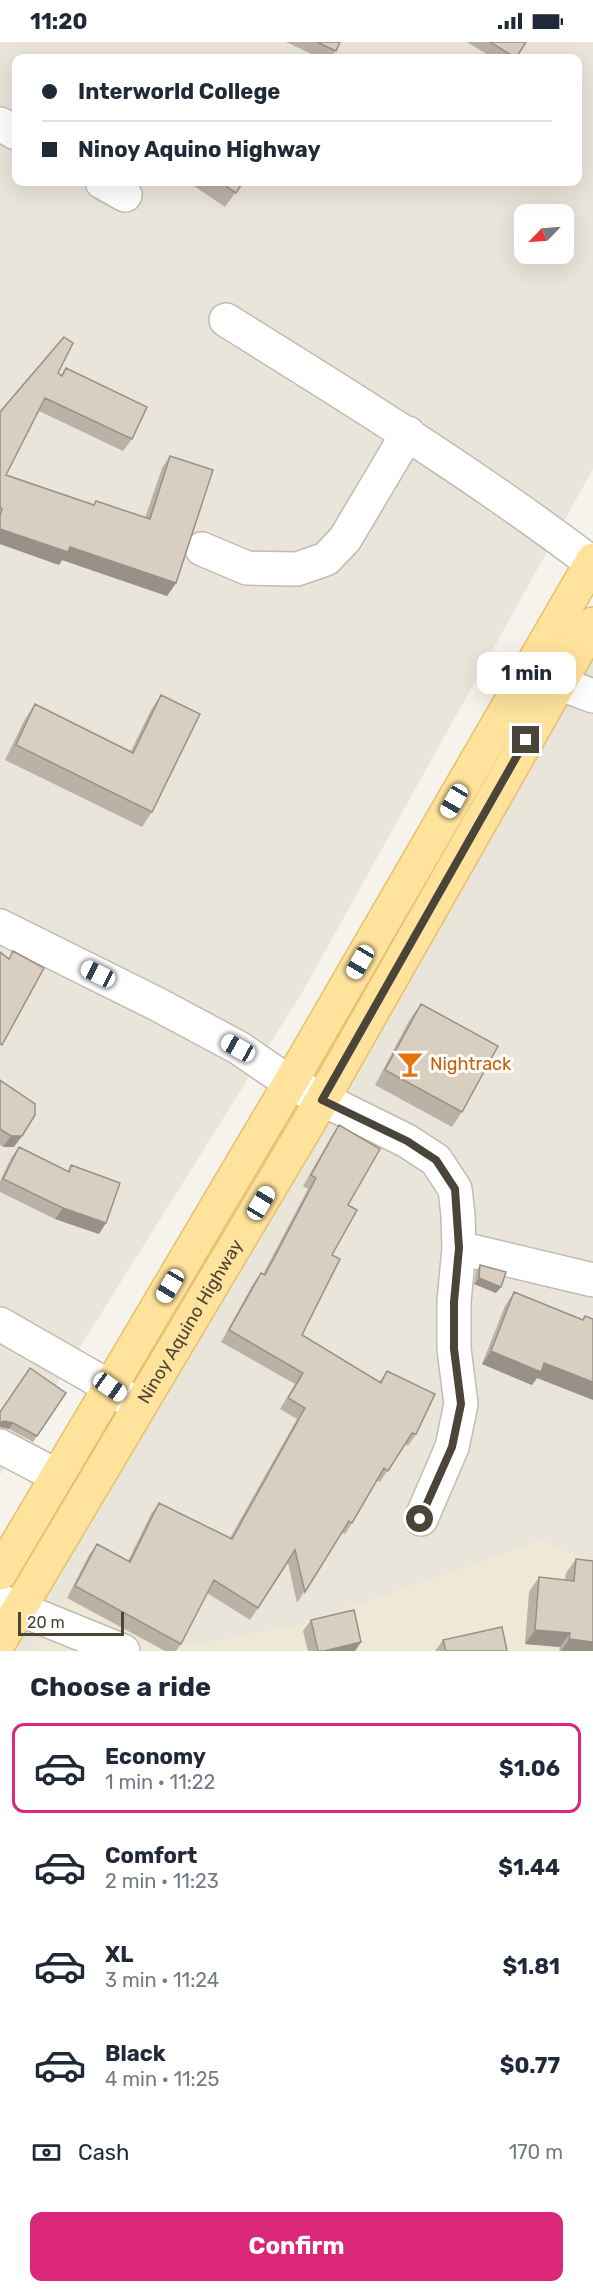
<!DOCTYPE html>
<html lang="en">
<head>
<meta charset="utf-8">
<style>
	body { margin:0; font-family:Rubik,sans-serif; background:#f6f6f7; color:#1f2937; height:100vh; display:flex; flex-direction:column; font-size:22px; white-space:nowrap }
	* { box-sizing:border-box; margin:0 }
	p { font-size:20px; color:#747a83 }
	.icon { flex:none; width:33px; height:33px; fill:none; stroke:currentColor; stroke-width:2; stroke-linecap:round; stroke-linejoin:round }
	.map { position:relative; height:1609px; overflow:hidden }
	.details { display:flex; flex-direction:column; background:#fff; flex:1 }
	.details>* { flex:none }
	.top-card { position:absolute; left:12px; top:12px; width:570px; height:132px; border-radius:12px; box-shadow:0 6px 24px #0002; display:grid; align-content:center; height:132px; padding:0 30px; background:#fff }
	.needle { width:39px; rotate:245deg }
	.buttons { position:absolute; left:514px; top:162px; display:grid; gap:12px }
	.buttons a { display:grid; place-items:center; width:60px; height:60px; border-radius:12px; background:#fff; box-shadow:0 6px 24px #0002; font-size:30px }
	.scale { position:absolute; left:18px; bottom:15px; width:106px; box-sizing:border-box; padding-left:6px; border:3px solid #4b4439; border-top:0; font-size:16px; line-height:21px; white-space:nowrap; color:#4b4439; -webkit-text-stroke:4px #fff; paint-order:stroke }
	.end { position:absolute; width:27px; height:27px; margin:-14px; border:8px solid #4b4439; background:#fff; box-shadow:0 0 0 3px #fff }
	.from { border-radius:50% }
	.bubble { position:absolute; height:42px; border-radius:12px; background:#fff; box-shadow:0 6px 24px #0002; font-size:20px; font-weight:700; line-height:42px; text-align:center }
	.car { position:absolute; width:18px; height:36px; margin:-18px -9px; border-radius:8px; box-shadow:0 0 4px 2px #0007; background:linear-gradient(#fff 24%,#345 0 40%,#fff 0 76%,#345 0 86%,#fff 0) }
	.top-card b { display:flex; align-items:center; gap:21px; height:57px; font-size:22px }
	.top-card b+b { border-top:2px solid #e0e1e3 }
	.top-card i { width:15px; height:15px; background:#1f2937 }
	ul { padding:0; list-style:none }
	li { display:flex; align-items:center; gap:18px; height:90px; margin:0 12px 9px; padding:0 18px; border:3px solid transparent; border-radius:12px }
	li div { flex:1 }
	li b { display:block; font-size:22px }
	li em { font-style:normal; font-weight:700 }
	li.active { border-color:#db2777 }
	li>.icon { width:54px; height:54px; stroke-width:1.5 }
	h2 { padding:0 30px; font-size:27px; line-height:72px }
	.pay { display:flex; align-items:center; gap:15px; height:66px; padding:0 30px; font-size:22px }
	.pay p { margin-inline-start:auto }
	.action { display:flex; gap:12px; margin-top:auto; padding:12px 30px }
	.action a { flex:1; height:69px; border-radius:12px; background:#db2777; color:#fff; font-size:24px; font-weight:700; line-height:69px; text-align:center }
	.status { display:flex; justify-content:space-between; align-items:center; height:42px; padding:0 30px; background:#fff; direction:ltr }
	.status svg { height:16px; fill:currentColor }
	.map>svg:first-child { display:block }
	.residential { fill:#eae5da; fill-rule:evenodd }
	.education { fill:#efe8d6 }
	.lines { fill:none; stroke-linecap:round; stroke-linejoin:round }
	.minor-casing { stroke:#c2bbae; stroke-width:36 }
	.major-casing { stroke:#e6c16a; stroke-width:36 }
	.minor { stroke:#fff; stroke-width:33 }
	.major { stroke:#ffe39c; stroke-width:33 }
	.wall { fill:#bab2a6 }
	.shaded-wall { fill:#979187 }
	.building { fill:#d8cfc1; stroke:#979187; stroke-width:1.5 }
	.route { stroke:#4b4439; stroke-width:8 }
	.labels { text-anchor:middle; stroke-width:6; stroke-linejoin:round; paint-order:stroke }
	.food-label { font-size:18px; fill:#c56008; stroke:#fff; text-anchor:start }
	.street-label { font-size:18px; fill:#4b4439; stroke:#fff }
</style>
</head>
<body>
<div class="status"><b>11:20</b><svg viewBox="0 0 49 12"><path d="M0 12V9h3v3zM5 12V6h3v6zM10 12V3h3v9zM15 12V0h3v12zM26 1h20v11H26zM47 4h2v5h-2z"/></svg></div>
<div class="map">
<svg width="593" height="1609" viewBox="0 0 593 1609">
	<rect width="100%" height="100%" fill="#f6f3ec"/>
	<!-- residential -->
	<path class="residential" d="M0,0H593V427L303,949L0,1433ZM16,16H578V140H16ZM525,172H564V212H525Z
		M593,599V1609H0Z"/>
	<!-- education -->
	<path class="education" d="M541,1499L593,1520V1609H36L71,1546L190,1604L302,1582Z"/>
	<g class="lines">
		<defs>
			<path id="minor" d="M0,82L16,91
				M102,140L125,153
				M226,278C351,356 476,433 593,522
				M202,507L247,526L297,527L326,517L345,497L408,391
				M558,641L593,654
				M0,884L157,962L239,1006L290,1041L407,1099L436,1118L455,1147L458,1173L459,1206L454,1260V1307L461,1362L452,1405L421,1477
				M459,1206L593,1238
				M0,1282L110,1345L139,1365
				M0,1404L57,1434
				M0,1559L123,1609"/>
			<g id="major">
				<path d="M0,1531L290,1041L593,518"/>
				<path id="s1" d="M0,1599L322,1058L593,582"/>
			</g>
		</defs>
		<!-- minor casing -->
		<use href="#minor" class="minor-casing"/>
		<!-- major casing -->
		<use href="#major" class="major-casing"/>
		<!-- minor -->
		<use href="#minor" class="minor"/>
		<!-- major -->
		<use href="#major" class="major"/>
	</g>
	<!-- wall -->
	<path class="wall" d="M286,0H340L336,9L330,16H320Z
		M467,0H526L516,16H493Z
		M188,140H243L225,165Z
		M66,326L132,397L123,409L39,369L6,433L93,463L96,459L145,476L162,426L170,414L176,541L167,554L62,518L59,523L0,502V370L58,331L61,333Z
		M161,653L152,770L142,785L5,718L25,677L35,662L131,709L151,668Z
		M421,962L462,1070L452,1085L375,1043L410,977Z
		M0,1038L14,1105H3L0,1103Z
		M339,1083L348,1163L332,1213L302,1293L379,1340L387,1329L416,1392L408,1404L405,1402L380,1440L377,1438L352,1481L345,1492L342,1490L297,1561L288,1521L250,1578L207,1551L181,1602L176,1609H165L67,1556L89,1513L97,1502L128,1519L151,1472L159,1461L230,1496L297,1377L280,1367L295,1342L221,1300L253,1242L261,1231L263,1232L308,1147L303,1144L331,1095Z
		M19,1105L68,1129L71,1123L99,1192L55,1177L0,1150V1139L11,1116Z
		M480,1223L501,1245L496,1251L474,1242L476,1229Z
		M514,1250L582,1278L585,1274L593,1277L537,1336L532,1343L482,1322L505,1264Z
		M66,1351L33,1400L9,1387L0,1385Z
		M576,1517L593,1609H559L560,1605L525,1602L529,1550L539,1535L565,1538L566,1531Z
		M311,1578L361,1600L355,1609H308L303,1589Z
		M443,1598L507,1609H435Z"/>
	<!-- shaded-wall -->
	<path class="shaded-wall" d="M0,487L70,505L176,541L167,554L62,518L59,523L0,502Z
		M11,1094H22L14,1105H3Z
		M63,1166L106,1181L99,1192L55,1177Z
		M479,1236L501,1245L496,1251L474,1242Z
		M491,1309L544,1321L593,1340V1358L537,1336L532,1343L482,1322Z
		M4,1379L13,1381L9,1387L0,1385V1381Z
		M535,1588L570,1591L560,1605L525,1602Z
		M569,1597L593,1600V1609H561Z
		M361,1600L355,1609H324Z"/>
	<!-- building -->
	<path class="building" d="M317,0H340L336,9Z
		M490,0H526L516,16Z
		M220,140H243L236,151Z
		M64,295L73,301L58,331L62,334L66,326L147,365L132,397L45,356L6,433L94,463L96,459L150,477L170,414L213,428L176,541L70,505L68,510L0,487V474L2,467L0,465V370Z
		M161,653L200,672L152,770L16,703L35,662L133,711Z
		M13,909L44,926L2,1003L0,1002V910L9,917Z
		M421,962L498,1004L462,1070L385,1028Z
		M0,1038L35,1062V1073L22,1094H11L0,1087Z
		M339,1083L380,1107L348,1163L357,1168L332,1213L340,1217L302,1293L381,1341L387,1329L435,1352L416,1392L412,1391L388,1429L384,1426L352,1481L349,1479L305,1550L295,1508L258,1566L214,1538L181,1602L75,1544L97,1502L130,1520L159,1461L232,1497L305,1366L288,1356L303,1331L229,1288L261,1231L265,1233L316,1136L311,1133Z
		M19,1105L69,1130L71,1123L120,1141L106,1181L63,1166L3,1137Z
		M480,1223L506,1230L501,1245L479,1236Z
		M514,1250L583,1278L585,1274L593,1277V1340L544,1321L541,1330L491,1309Z
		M30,1326L66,1351L37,1394L13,1381L4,1379L0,1381V1370Z
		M576,1517L593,1519V1600L569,1597L570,1591L535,1588L539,1535L574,1539Z
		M354,1568L361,1600L324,1609H318L311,1578Z
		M502,1585L507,1609H446L443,1598Z"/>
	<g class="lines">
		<!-- route -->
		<path class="route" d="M420,1477L452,1405L461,1362L454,1307V1260L459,1206L455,1147L436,1118L407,1099L322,1058L526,698"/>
	</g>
	<!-- icons -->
	<defs>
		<symbol id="bar-bare" viewBox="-9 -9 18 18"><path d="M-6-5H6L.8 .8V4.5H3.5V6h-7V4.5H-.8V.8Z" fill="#e8710a" stroke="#fff" stroke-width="2.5" paint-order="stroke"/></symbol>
	</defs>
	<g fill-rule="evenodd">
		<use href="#bar-bare" x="391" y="1003" width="38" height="38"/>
	</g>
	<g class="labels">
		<!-- food labels -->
		<g class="food-label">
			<text x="430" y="1028">Nightrack</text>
		</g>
		<!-- street labels -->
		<g class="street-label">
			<text dy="6" stroke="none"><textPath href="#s1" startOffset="372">Ninoy Aquino Highway</textPath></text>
		</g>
	</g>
</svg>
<div class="buttons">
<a><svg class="needle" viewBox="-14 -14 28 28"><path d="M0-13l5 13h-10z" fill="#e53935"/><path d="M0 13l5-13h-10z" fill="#747a83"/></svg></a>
</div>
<div class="scale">20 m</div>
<i class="end from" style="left:420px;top:1477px"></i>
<i class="end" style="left:526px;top:698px"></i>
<div class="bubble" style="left:477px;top:610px;width:99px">1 min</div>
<i class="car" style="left:454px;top:759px;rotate:210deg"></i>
<i class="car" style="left:360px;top:920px;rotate:210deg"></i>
<i class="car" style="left:98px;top:932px;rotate:297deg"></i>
<i class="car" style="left:238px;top:1006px;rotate:299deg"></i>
<i class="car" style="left:261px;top:1161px;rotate:31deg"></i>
<i class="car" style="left:170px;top:1244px;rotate:211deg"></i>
<i class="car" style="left:110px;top:1345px;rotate:125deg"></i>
<div class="top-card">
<b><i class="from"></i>Interworld College</b>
<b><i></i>Ninoy Aquino Highway</b>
</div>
</div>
<section class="details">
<h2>Choose a ride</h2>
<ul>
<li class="active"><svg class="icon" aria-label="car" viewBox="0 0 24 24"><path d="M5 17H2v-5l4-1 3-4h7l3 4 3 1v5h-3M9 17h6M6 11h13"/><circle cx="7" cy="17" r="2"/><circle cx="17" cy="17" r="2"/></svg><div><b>Economy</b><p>1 min · 11:22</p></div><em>$1.06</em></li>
<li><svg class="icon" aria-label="car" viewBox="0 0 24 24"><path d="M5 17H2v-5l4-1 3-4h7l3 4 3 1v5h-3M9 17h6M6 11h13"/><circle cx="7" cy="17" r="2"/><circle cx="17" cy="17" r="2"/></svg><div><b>Comfort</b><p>2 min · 11:23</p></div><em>$1.44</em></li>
<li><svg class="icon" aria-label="car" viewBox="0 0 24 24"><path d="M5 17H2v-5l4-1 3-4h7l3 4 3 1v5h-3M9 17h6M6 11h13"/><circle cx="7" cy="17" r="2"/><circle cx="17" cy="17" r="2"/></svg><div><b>XL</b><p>3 min · 11:24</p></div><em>$1.81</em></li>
<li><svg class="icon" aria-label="car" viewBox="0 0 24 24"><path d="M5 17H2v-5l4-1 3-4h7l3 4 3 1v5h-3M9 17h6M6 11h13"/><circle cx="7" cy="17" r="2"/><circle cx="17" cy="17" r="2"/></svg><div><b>Black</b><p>4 min · 11:25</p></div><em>$0.77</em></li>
</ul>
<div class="pay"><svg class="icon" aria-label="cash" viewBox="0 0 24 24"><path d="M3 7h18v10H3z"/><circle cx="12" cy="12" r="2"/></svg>Cash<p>170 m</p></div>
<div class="action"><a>Confirm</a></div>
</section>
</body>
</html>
